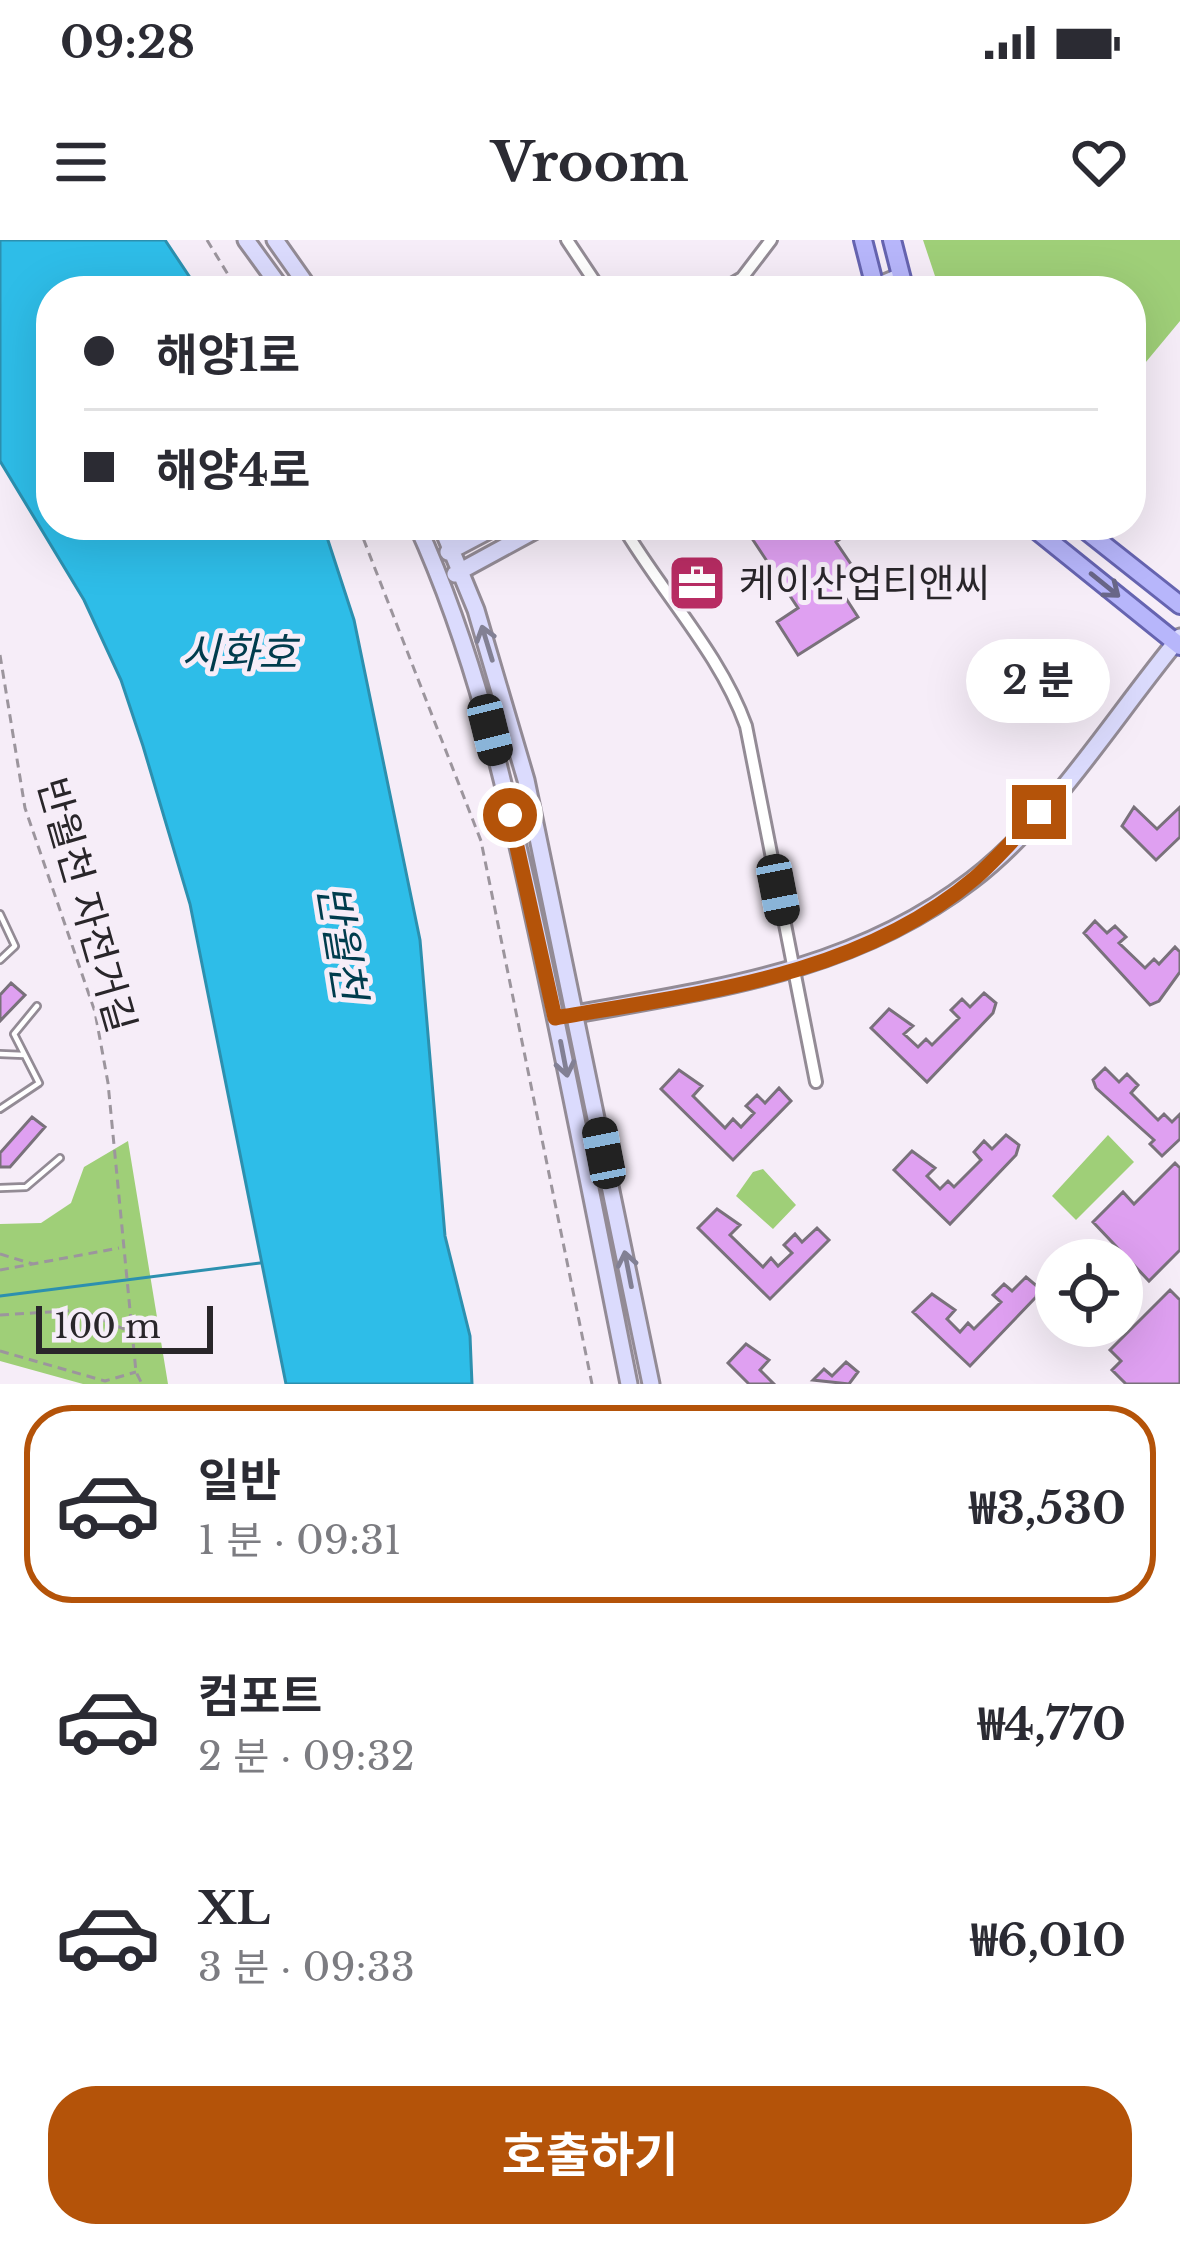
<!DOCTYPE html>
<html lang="ko">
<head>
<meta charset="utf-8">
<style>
	body { margin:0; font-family:"Libre Baskerville","Noto Sans KR",serif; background:#f2f2f3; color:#2b2b33; height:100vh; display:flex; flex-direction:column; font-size:45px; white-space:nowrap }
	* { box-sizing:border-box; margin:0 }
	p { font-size:39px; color:#7c7c81 }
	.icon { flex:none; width:66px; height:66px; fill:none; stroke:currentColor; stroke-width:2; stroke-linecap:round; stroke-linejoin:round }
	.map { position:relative; height:1144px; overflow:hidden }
	.side { display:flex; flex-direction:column; background:#fff; flex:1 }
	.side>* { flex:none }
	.guide { position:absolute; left:36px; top:36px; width:1110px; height:264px; border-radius:48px; box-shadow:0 12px 48px #0002; display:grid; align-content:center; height:264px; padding:0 48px; background:#fff }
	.tools { position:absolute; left:1035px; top:999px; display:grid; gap:24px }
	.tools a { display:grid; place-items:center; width:108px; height:108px; border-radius:50%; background:#fff; box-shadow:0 12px 48px #0002; font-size:60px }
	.scale { position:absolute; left:36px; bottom:30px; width:177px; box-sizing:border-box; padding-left:12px; border:6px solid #29262a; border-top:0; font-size:33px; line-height:42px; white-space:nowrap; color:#29262a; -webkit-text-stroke:9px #f6edf8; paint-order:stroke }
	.end { position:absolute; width:54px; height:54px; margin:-27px; border:15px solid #b45309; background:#fff; box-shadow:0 0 0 6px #fff }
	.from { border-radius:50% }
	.bubble { position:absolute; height:84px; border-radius:42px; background:#fff; box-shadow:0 12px 48px #0002; font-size:39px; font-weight:700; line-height:84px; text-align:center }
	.car { position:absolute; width:36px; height:72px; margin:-36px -18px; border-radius:15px; box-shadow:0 0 9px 3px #0007; background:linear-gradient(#222 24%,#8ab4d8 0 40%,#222 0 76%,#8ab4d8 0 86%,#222 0) }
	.guide b { display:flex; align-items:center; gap:42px; height:114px; font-size:45px }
	.guide b+b { border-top:3px solid #e1e1e2 }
	.guide i { width:30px; height:30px; background:#2b2b33 }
	ul { padding:21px 0 0; list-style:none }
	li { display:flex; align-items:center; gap:36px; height:198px; margin:0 24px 18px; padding:0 24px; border:6px solid transparent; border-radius:48px }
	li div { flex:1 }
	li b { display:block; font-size:45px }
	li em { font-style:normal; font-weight:700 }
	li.active { border-color:#b45309 }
	li>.icon { width:108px; height:108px; stroke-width:1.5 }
	.primary-button { display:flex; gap:24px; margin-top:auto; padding:24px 48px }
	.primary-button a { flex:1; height:138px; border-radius:48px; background:#b45309; color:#fff; font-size:48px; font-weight:700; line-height:138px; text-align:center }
	.status { display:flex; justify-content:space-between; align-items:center; height:84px; padding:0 60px; background:#fff; direction:ltr }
	.status svg { height:33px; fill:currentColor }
	header { display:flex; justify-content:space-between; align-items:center; height:156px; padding:0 48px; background:#fff; font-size:54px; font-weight:700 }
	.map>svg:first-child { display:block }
	.green { fill:#9fcf78 }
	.water { fill:#2ebde8; stroke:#2c90af; stroke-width:3 }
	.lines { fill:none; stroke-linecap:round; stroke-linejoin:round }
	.stream { stroke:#2c90af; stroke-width:3 }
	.building { fill:#dfa0f1; stroke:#79717b; stroke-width:3 }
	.lane-casing { stroke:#938b95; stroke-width:10 }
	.street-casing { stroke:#938b95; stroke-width:16 }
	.secondary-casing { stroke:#938b95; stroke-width:21 }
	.primary-casing { stroke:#6664b0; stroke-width:22 }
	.path { stroke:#9c959d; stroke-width:3; stroke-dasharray:9 6; stroke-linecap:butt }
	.lane { stroke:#fff; stroke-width:4.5 }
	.street { stroke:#fff; stroke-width:10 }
	.secondary { stroke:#dbdbfd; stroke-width:15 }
	.primary { stroke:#b7b6fb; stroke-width:16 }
	.oneway { stroke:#696788 }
	.oneway2 { stroke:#828094 }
	.route { stroke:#b45309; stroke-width:15 }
	.labels { text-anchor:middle; stroke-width:10; stroke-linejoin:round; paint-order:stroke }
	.poi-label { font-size:39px; fill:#29262a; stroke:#f6edf8; text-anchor:start }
	.street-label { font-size:39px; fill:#29262a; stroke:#f6edf8 }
	.water-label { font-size:42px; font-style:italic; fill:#003c4d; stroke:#f6edf8 }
</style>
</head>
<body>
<div class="status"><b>09:28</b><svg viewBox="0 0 49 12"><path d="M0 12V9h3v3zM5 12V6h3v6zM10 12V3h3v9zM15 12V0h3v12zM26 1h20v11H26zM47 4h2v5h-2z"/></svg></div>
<header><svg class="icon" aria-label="menu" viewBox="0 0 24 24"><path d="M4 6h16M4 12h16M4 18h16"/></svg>Vroom<svg class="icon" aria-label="heart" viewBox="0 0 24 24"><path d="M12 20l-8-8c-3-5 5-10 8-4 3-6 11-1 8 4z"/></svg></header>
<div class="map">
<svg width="1180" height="1144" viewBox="0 0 1180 1144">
	<rect width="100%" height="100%" fill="#f6edf8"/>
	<!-- green -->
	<path class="green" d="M923,0H1180V81L1131,140V51H940Z
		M1108,895L1134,922L1076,980L1052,956Z
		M128,901L168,1144H83L0,1121V984L41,983L71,963L84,927Z
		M763,929L796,965L773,989L736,956L753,932Z"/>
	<!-- water -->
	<path class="water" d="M0,0H165L199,51H51V285H323L354,380L420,700L445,996L470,1096L472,1144H286L190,664L143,506L121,440L84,360L0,221Z"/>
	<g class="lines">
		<!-- stream -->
		<path class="stream" d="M0,1056L260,1023"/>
	</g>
	<!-- building -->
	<path class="building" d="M776,285H859L836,302L855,330L836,343L858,377L798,415L777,382L798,368L753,300Z
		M1134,567L1157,589L1180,567V597L1156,620L1122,586Z
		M1095,681L1107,693L1115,686L1126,697L1119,703L1145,728L1154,719L1159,724L1175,707L1180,712V732L1159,761L1150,765L1084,693Z
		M11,743L25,755L0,781V755Z
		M984,753L996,763L993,773L927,842L871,788L889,769L913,786L904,794L918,807L926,799L932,805L959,778L951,770L962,759L970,767Z
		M1105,828L1119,842L1127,834L1138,845L1131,853L1158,880L1164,874L1172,882L1180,874V899L1162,916L1150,904L1154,900L1096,848L1093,840Z
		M679,830L702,846L693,856L725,888L733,879L741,887L754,873L746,866L757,855L765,863L779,848L791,861L733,920L661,849Z
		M32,877L45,887L10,927H0V913Z
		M1006,895L1019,905L1016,915L950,984L894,930L912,911L935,928L927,936L940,949L948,941L954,947L981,920L974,912L984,901L992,909Z
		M1175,923L1180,928V1010L1149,1041L1093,982L1123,952L1134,964Z
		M717,969L740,985L730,995L763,1027L771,1018L778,1026L792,1013L784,1005L795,994L802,1002L817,988L829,1000L770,1059L698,988Z
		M1026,1037L1038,1047L1036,1057L970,1126L913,1072L932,1054L955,1070L947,1079L960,1092L968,1083L974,1089L1001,1062L993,1055L1004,1044L1012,1051Z
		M1170,1050L1180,1060V1144H1126L1112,1130L1121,1121L1110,1110Z
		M746,1104L769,1120L760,1130L774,1144H749L728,1123Z
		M846,1122L858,1132L849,1144L813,1140L824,1129L832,1136Z"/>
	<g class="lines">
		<defs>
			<path id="lane" d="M0,674L15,706L0,720
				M0,814L24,815
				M0,869L39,843L14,794L37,766
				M0,948L26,947L60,918"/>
			<path id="street" d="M567,0L601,51
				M720,51L742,38L771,0
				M622,285C661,352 720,413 746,486L816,842"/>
			<path id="secondary" d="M246,0L283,51
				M275,0L311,51
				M866,51L901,36
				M417,285C474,410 505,545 534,678C568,833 598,989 629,1144
				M441,285L476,370L526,540L651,1144
				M448,312L499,285
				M455,334L545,285
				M570,775C713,749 853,732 972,640C1051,580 1116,474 1180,397"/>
			<path id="primary" d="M863,0L876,51
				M892,0L905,51
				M1030,285L1180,406
				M1079,285L1180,365"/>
		</defs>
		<!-- lane casing -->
		<use href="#lane" class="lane-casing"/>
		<!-- street casing -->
		<use href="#street" class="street-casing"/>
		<!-- secondary casing -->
		<use href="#secondary" class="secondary-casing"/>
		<!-- primary casing -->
		<use href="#primary" class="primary-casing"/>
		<!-- path -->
		<path class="path" d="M207,0L238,51
			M358,285L481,601L592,1144
			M0,415L25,568L95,772L108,843L136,1132L142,1144
			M0,1014L33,1024
			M0,1030L119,1008
			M0,1075L80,1070L131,1092
			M0,1111L105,1141L136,1132"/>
		<!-- lane -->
		<use href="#lane" class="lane"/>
		<!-- street -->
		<use href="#street" class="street"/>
		<!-- secondary -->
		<use href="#secondary" class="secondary"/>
		<!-- primary -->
		<use href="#primary" class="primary"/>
	</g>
	<!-- one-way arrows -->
	<defs><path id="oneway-shaft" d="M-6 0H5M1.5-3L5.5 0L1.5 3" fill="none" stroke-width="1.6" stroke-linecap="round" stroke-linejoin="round" transform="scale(3)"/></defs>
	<use class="oneway" href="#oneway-shaft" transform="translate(1105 345) rotate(39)"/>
	<g class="oneway2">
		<use href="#oneway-shaft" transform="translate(487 403) rotate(-107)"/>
		<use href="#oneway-shaft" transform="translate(564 819) rotate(79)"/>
		<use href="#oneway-shaft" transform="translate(628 1029) rotate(-101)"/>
	</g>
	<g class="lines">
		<!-- route -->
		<path class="route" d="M510,575L555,778C700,753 858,737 975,638C998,618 1018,594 1039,572"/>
	</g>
	<!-- icons -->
	<defs>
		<symbol id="office-square" viewBox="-11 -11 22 22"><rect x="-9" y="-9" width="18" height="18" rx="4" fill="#b82c63" stroke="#f6edf8"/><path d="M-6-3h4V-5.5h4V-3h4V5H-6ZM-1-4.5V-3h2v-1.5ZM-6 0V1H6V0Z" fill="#fff"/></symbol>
	</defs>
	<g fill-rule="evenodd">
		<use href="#office-square" x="664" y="310" width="66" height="66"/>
	</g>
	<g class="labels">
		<!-- poi labels -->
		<g class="poi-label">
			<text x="739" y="357">케이산업티앤씨</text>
		</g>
		<!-- street labels -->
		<g class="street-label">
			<text transform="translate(87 665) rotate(74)" y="14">반월천 자전거길</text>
		</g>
		<!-- water labels -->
		<g class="water-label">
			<text x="239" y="428">시화호</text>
			<text transform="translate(342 702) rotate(81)" y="15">반월천</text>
		</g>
	</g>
</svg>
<div class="tools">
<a><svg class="icon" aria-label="locate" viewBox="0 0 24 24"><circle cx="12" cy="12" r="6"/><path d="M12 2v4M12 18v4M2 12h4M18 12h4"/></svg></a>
</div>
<div class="scale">100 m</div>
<i class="end from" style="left:510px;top:575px"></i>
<i class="end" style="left:1039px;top:572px"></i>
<div class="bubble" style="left:966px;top:399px;width:144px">2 분</div>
<i class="car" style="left:490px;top:490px;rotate:166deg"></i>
<i class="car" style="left:778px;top:650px;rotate:169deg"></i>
<i class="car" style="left:604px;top:913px;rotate:349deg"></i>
<div class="guide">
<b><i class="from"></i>해양1로</b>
<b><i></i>해양4로</b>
</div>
</div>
<section class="side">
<ul>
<li class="active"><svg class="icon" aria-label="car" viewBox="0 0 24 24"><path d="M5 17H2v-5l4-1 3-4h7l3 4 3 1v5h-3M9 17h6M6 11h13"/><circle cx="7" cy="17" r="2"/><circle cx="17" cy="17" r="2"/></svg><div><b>일반</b><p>1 분 · 09:31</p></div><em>₩3,530</em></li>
<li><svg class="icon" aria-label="car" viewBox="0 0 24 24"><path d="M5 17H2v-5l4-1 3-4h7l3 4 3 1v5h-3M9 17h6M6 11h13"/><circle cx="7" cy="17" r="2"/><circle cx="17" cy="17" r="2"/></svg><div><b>컴포트</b><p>2 분 · 09:32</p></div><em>₩4,770</em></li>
<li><svg class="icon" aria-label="car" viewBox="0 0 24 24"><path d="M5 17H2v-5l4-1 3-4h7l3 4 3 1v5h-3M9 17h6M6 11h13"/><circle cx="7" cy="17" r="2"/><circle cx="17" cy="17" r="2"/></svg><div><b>XL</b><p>3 분 · 09:33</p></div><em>₩6,010</em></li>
</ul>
<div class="primary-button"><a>호출하기</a></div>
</section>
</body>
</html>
